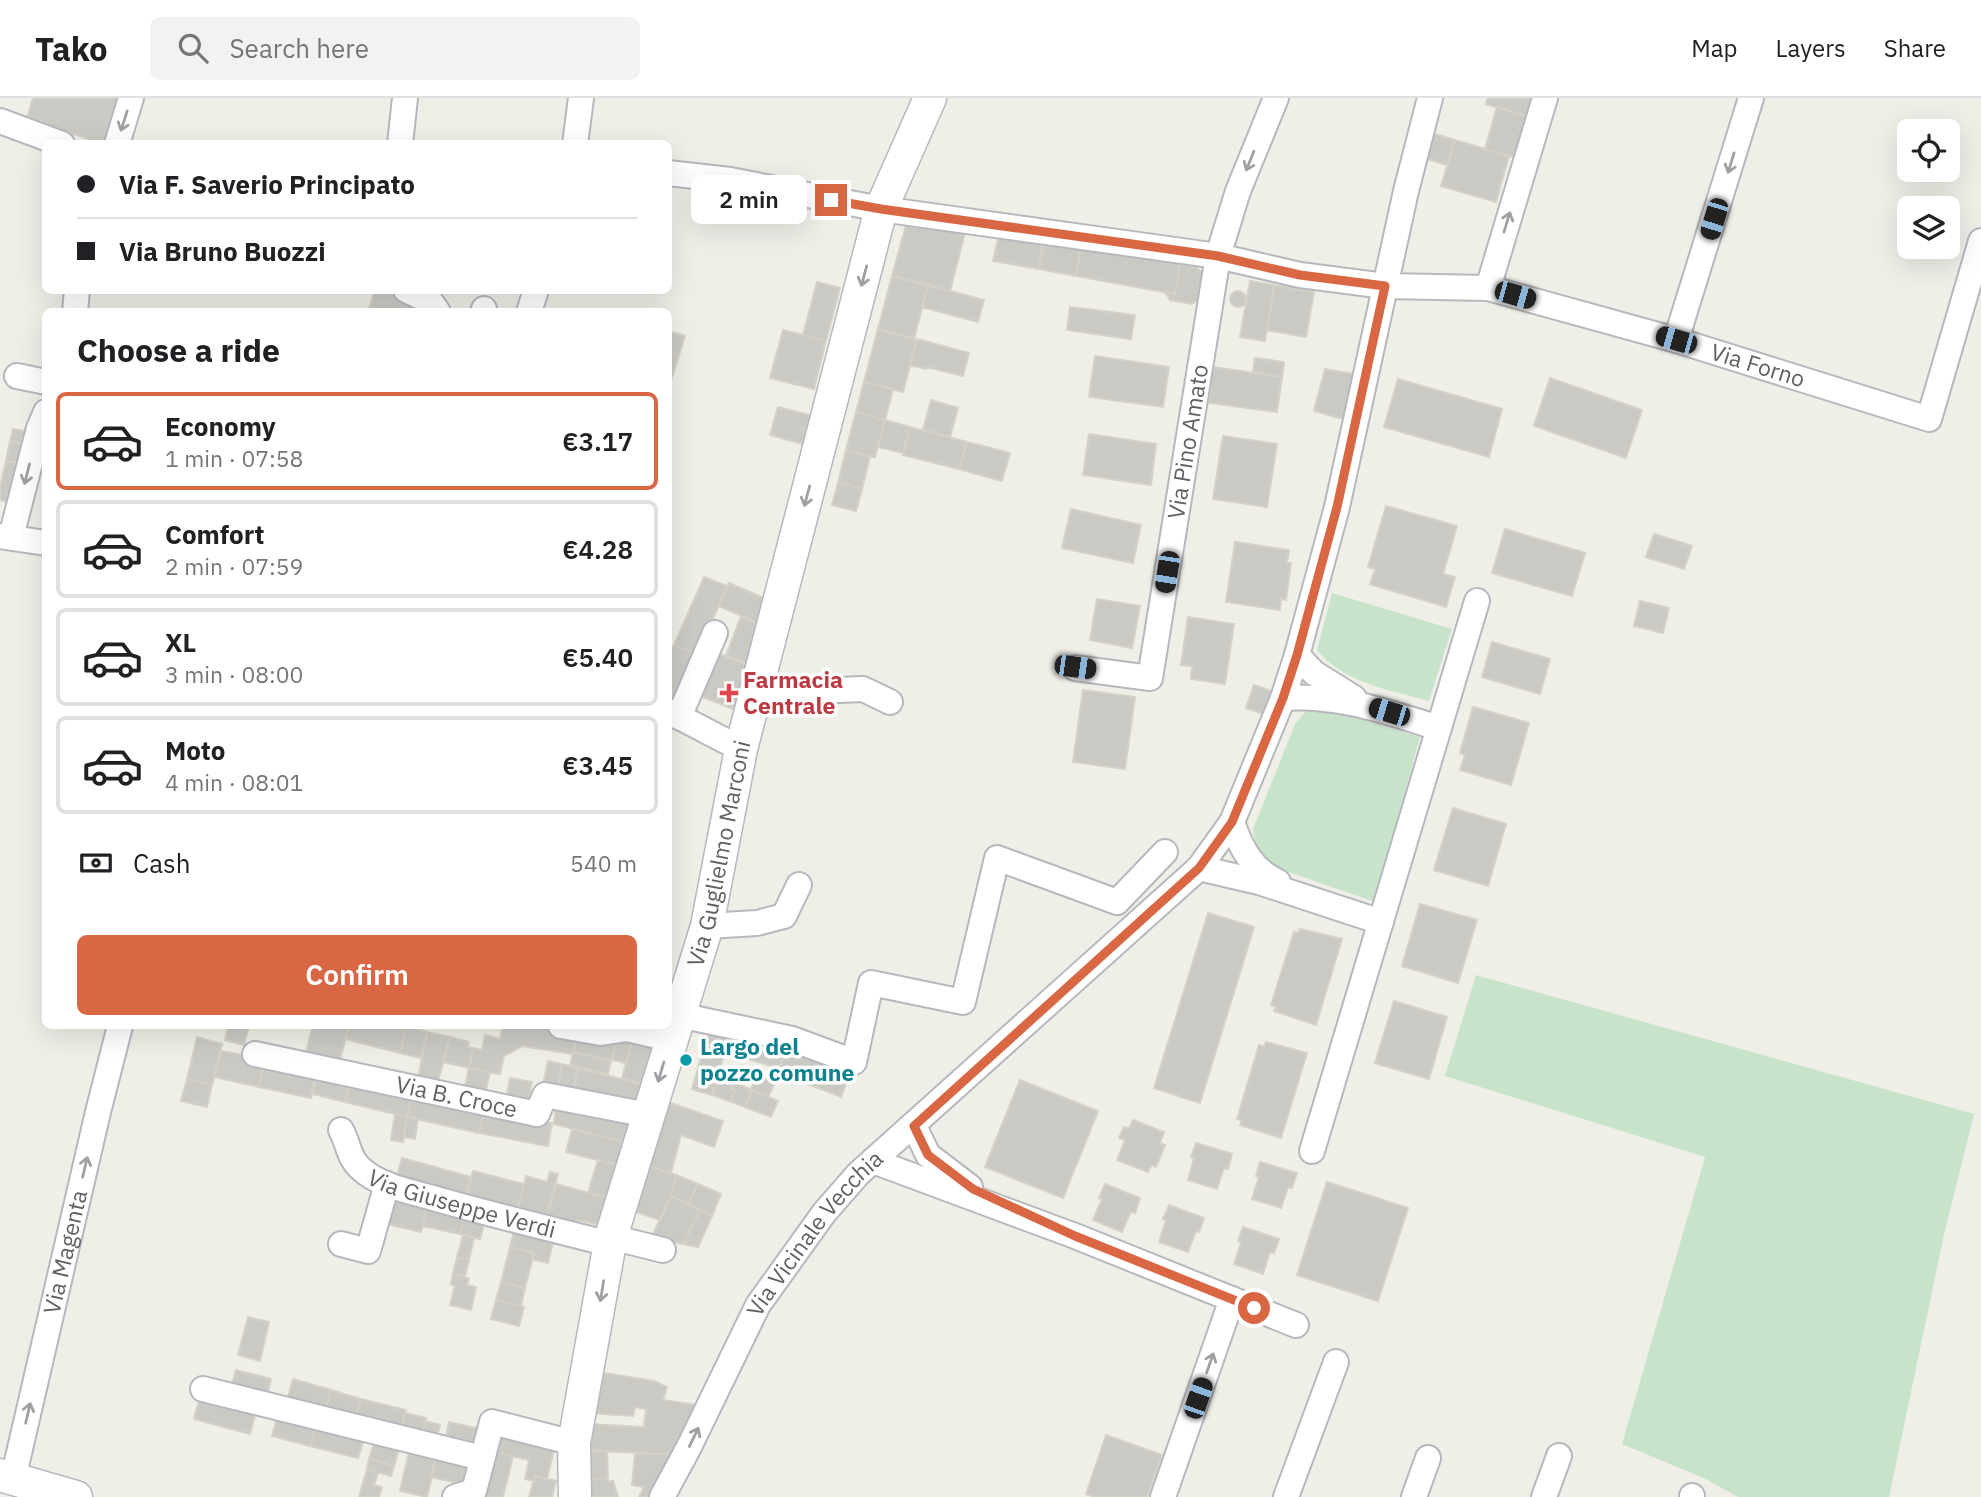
<!DOCTYPE html>
<html lang="en">
<head>
<meta charset="utf-8">
<style>
	body { margin:0; font-family:"IBM Plex Sans",sans-serif; background:#f2f2f2; color:#202124; height:100vh; display:flex; flex-direction:column; font-size:26px; white-space:nowrap }
	* { box-sizing:border-box; margin:0 }
	p { font-size:23px; color:#757577 }
	.icon { flex:none; width:38px; height:38px; fill:none; stroke:currentColor; stroke-width:2; stroke-linecap:round; stroke-linejoin:round }
	.map { position:relative; flex:1; overflow:hidden }
	.side { position:absolute; left:42px; top:210px; width:630px; height:721px; display:flex; flex-direction:column; background:#fff; border-radius:10px; box-shadow:0 7px 28px #0002 }
	.side>* { flex:none }
	.guide { position:absolute; left:42px; top:42px; width:630px; height:154px; border-radius:10px; box-shadow:0 7px 28px #0002; display:grid; align-content:center; height:154px; padding:0 35px; background:#fff }
	.tools { position:absolute; left:1897px; top:21px; display:grid; gap:14px }
	.tools a { display:grid; place-items:center; width:63px; height:63px; border-radius:10px; background:#fff; box-shadow:0 7px 28px #0002; font-size:35px }
	.end { position:absolute; width:32px; height:32px; margin:-16px; border:9px solid #da6743; background:#fff; box-shadow:0 0 0 4px #fff }
	.from { border-radius:50% }
	.bubble { position:absolute; height:49px; border-radius:10px; background:#fff; box-shadow:0 7px 28px #0002; font-size:23px; font-weight:600; line-height:49px; text-align:center }
	.car { position:absolute; width:21px; height:42px; margin:-21px -10px; border-radius:9px; box-shadow:0 0 5px 2px #0007; background:linear-gradient(#222 24%,#8ab4d8 0 40%,#222 0 76%,#8ab4d8 0 86%,#222 0) }
	.guide b { display:flex; align-items:center; gap:24px; height:66px; font-size:26px }
	.guide b+b { border-top:2px solid #e0e0e0 }
	.guide i { width:18px; height:18px; background:#202124 }
	ul { padding:0; list-style:none }
	li { display:flex; align-items:center; gap:21px; height:98px; margin:0 14px 10px; padding:0 21px; border:4px solid #e0e0e0; border-radius:10px }
	li div { flex:1 }
	li b { display:block; font-size:26px }
	li em { font-style:normal; font-weight:600 }
	li.selected { border-color:#da6743 }
	li>.icon { width:63px; height:63px; stroke-width:1.5 }
	h2 { padding:0 35px; font-size:32px; line-height:84px }
	.pay { display:flex; align-items:center; gap:18px; height:77px; padding:0 35px; font-size:26px }
	.pay p { margin-inline-start:auto }
	.button { display:flex; gap:14px; margin-top:auto; padding:14px 35px }
	.button a { flex:1; height:80px; border-radius:10px; background:#da6743; color:#fff; font-size:28px; font-weight:600; line-height:80px; text-align:center }
	header { display:flex; align-items:center; gap:42px; box-sizing:border-box; height:98px; padding:0 35px; background:#fff; border-bottom:2px solid #e0e0e0 }
	header strong { font-size:33px }
	nav { display:flex; gap:38px; margin-inline-start:auto; font-size:24px }
	.search { width:490px; height:63px; background:#f2f2f2; display:flex; align-items:center; gap:18px; box-sizing:border-box; padding:0 24px; border-radius:10px; color:#757577; font-size:26px }
	.map>svg:first-child { display:block }
	.green { fill:#c7e4cb }
	.building { fill:#cbc9c4; stroke:#d4d2c6; stroke-width:2 }
	.lines { fill:none; stroke-linecap:round; stroke-linejoin:round }
	.minor-casing { stroke:#b7b8bd; stroke-width:28 }
	.tertiary-casing { stroke:#b7b8bd; stroke-width:35 }
	.minor { stroke:#fff; stroke-width:24 }
	.tertiary { stroke:#fff; stroke-width:32 }
	.oneway { stroke:#9fa0a3 }
	.route { stroke:#da6743; stroke-width:9 }
	.health-dot { fill:#e0444e; stroke:#fff; stroke-width:2.5 }
	.culture-dot { fill:#0f9aa8; stroke:#fff; stroke-width:2.5 }
	.labels { text-anchor:middle; stroke-width:7; stroke-linejoin:round; paint-order:stroke }
	.street-label { font-size:23px; fill:#5f6166; stroke:#fff }
	.health-label { font-size:23px; font-weight:bold; fill:#be3a42; stroke:#fff; text-anchor:start }
	.culture-label { font-size:23px; font-weight:bold; fill:#0d838f; stroke:#fff; text-anchor:start }
</style>
</head>
<body>
<header>
<strong>Tako</strong>
<div class="search"><svg class="icon" aria-label="search" viewBox="0 0 24 24"><circle cx="10" cy="10" r="6"/><path d="M15 15l6 6"/></svg>Search here</div>
<nav><a>Map</a><a>Layers</a><a>Share</a></nav>
</header>
<div class="map">
<svg width="1981" height="1399" viewBox="0 0 1981 1399">
	<rect width="100%" height="100%" fill="#efefe8"/>
	<!-- green -->
	<path class="green" d="M1332,495L1452,531L1429,603C1390,592 1344,585 1317,552Z
		M1322,610L1420,639L1375,804L1259,764L1253,731L1295,626L1307,612Z
		M1476,877L1974,1016L1945,1132L1889,1399H1738L1706,1381L1622,1346L1705,1059L1445,978Z"/>
	<!-- building -->
	<path class="building" d="M33,0H118L103,46L27,20Z
		M1488,0H1534L1528,19L1486,6Z
		M1497,9L1528,19L1516,60L1485,51Z
		M1428,34L1455,42L1447,67L1421,59Z
		M1455,42L1509,58L1496,104L1441,88Z
		M908,120L966,131L950,193L892,178Z
		M999,137L1043,145L1039,171L993,163Z
		M1044,141L1081,148L1076,178L1039,171Z
		M1081,148L1180,166L1175,196L1076,178Z
		M1180,166L1196,169L1203,175L1198,202L1192,206L1170,202L1165,194L1175,196Z
		M892,178L928,187L914,241L878,231Z
		M1250,183L1274,187L1265,243L1240,239Z
		M817,184L840,190L826,243L803,237Z
		M928,187L984,202L978,224L922,209Z
		M1274,187L1314,194L1306,239L1267,232Z
		M375,192H388L419,206L430,214H368Z
		M1230 201a8 8 0 1 1 16 0a8 8 0 1 1-16 0Z
		M1070,209L1135,217L1131,241L1067,232Z
		M878,231L917,241L903,294L864,284Z
		M783,232L826,243L814,291L770,280Z
		M668,233L685,238L668,292Z
		M917,241L969,255L963,278L926,269V271L910,267Z
		M1095,258L1169,269L1163,309L1089,299Z
		M1255,260L1284,264L1282,279L1253,274Z
		M1213,269L1282,279L1277,314L1209,305Z
		M1325,271L1354,276L1343,321L1314,313Z
		M1550,280L1642,312L1626,360L1534,328Z
		M1398,281L1502,311L1489,359L1384,329Z
		M864,284L893,291L885,322L856,314Z
		M931,302L958,310L950,339L923,332Z
		M778,309L810,317L803,346L770,337Z
		M856,314L885,322L875,359L846,352Z
		M885,322L910,329L903,355L878,349Z
		M910,329L967,344L959,371L903,357Z
		M13,331L24,333L21,346L10,343Z
		M1089,336L1156,346L1151,387L1083,377Z
		M1223,338L1277,346L1267,409L1213,401Z
		M10,343L25,346L21,366L6,363Z
		M967,344L1010,355L1002,383L959,371Z
		M846,352L870,358L862,391L838,385Z
		M6,363L21,366L13,405L0,402V389Z
		M838,385L862,391L856,413L832,407Z
		M1386,408L1457,428L1443,476L1455,479L1446,509L1370,486L1375,471L1368,469Z
		M1071,411L1141,427L1133,465L1062,450Z
		M1505,431L1585,455L1572,498L1492,475Z
		M1654,436L1692,448L1684,471L1646,459Z
		M1235,444L1289,452L1287,465H1291L1286,502L1281,501L1280,512L1226,504Z
		M704,479L727,488L698,556L674,547Z
		M729,485L773,504L764,528L719,508Z
		M1097,501L1140,508L1132,550L1090,542Z
		M1640,503L1669,510L1663,535L1634,528Z
		M741,518L764,528L750,567L726,558Z
		M1188,519L1234,526L1225,586L1191,581L1192,568L1181,567Z
		M1492,544L1550,561L1540,596L1482,579Z
		M674,547L698,556L679,603L668,599V561Z
		M716,555L750,567L733,611L700,598Z
		M1254,587L1272,593L1264,616L1246,610Z
		M1083,592L1135,599L1125,671L1073,664Z
		M1473,609L1529,625L1511,687L1460,672L1465,657L1460,655Z
		M1453,710L1506,726L1488,788L1434,772Z
		M1420,806L1477,822L1458,885L1402,868Z
		M1208,815L1254,829L1200,1005L1154,990Z
		M1300,831L1342,841L1316,927L1274,913L1276,909L1271,907L1294,834L1298,835Z
		M1394,903L1447,919L1429,981L1375,965Z
		M228,928H249L244,947L225,942Z
		M313,928H349L339,966L305,957Z
		M349,928H406L400,955L345,941Z
		M406,928L427,934L421,960L400,955Z
		M503,928H535L578,936L573,956L522,948L504,958L500,976L469,970L473,950L482,952L485,937L500,941Z
		M710,929L739,937L733,957L725,954L712,997L692,991Z
		M427,934L450,939L436,991L417,985Z
		M578,936L617,943L611,963L573,954Z
		M739,937L787,950L779,970L733,957Z
		M633,938L657,945L645,987L622,980Z
		M197,939L222,946L212,987L187,981Z
		M450,939L469,944L468,949L473,950L469,970L443,964Z
		M618,939L632,943L626,965L612,962Z
		M1266,944L1307,955L1281,1040L1240,1027L1242,1022L1237,1021L1259,947L1264,949Z
		M787,950L850,975L841,999L777,974Z
		M221,953L265,961L259,989L214,979Z
		M573,954L611,963L608,976L570,968Z
		M265,961L316,972L311,1000L259,989Z
		M548,963L562,966L558,989L543,986Z
		M562,966L578,970L573,995L557,992Z
		M469,970L490,974L484,1001L463,997Z
		M578,970L648,988L641,1010L573,995Z
		M719,972L735,976L731,991L735,992L731,1004L712,997Z
		M318,974L351,981L345,1004L313,996Z
		M757,977L775,984L768,999L751,991Z
		M510,980L532,984L526,1011L505,1006Z
		M187,981L212,987L207,1009L181,1003Z
		M351,981L413,996L407,1019L345,1004Z
		M1020,982L1098,1013L1063,1100L985,1069Z
		M733,984L752,992L745,1009L731,1004L735,992L731,991Z
		M752,992L778,1003L771,1019L745,1009Z
		M413,996L484,1013L479,1035L407,1019Z
		M662,1002L723,1023L714,1049L681,1037L671,1075L645,1067Z
		M556,1009L636,1021L628,1045L554,1026Z
		M484,1013L552,1025L548,1048L479,1035Z
		M395,1016L407,1019L403,1044L391,1042Z
		M407,1019L418,1021L415,1041L404,1039Z
		M1133,1022L1164,1034L1160,1045L1165,1047L1156,1069L1151,1067L1148,1074L1117,1062L1125,1042L1119,1040L1124,1029L1129,1031Z
		M572,1031L628,1045L621,1068L566,1054Z
		M1196,1045L1232,1056L1228,1071L1224,1070L1217,1091L1188,1082L1194,1060L1191,1059Z
		M402,1060L471,1079L466,1100L396,1081Z
		M598,1062L621,1068L611,1101L588,1095Z
		M1260,1064L1297,1075L1292,1090L1288,1089L1281,1110L1252,1101L1259,1079L1256,1078Z
		M645,1067L676,1077L671,1098L660,1122L633,1113Z
		M473,1073L524,1086L517,1113L466,1100Z
		M550,1074L558,1076L546,1122L517,1113L526,1078L547,1084Z
		M676,1077L698,1086L689,1106L671,1098Z
		M1327,1084L1408,1110L1378,1203L1297,1177Z
		M556,1086L611,1101L603,1128L577,1122L575,1129L546,1122Z
		M698,1086L721,1096L712,1118L689,1106Z
		M1105,1086L1140,1100L1135,1115L1131,1113L1122,1134L1093,1122L1102,1101L1099,1100Z
		M394,1097L428,1105L421,1134L387,1126Z
		M671,1098L700,1112L683,1146L651,1140Z
		M428,1105L466,1114L460,1136L423,1128Z
		M1169,1107L1204,1120L1199,1134L1196,1133L1188,1154L1159,1144L1166,1122L1163,1121Z
		M700,1112L712,1118L698,1149L683,1146Z
		M465,1117L485,1122L480,1141L460,1136Z
		M1243,1129L1279,1141L1274,1155L1270,1154L1263,1176L1234,1166L1241,1145L1238,1143Z
		M515,1130L554,1140L548,1165L532,1161L534,1155L510,1149Z
		M463,1137L474,1140L469,1162L457,1159Z
		M510,1149L534,1155L525,1190L501,1184Z
		M457,1159L469,1162L465,1178L453,1176Z
		M453,1176L469,1180L467,1187L476,1189L471,1212L450,1207L455,1187H451Z
		M501,1184L525,1190L521,1208L496,1202Z
		M496,1202L524,1209L519,1228L491,1221Z
		M248,1219L269,1224L260,1263L238,1257Z
		M236,1272L271,1281L267,1299L231,1290Z
		M598,1274L654,1283L667,1289L663,1302L704,1308L678,1357L584,1352L589,1326L644,1329L646,1311L635,1309L633,1318L590,1315Z
		M293,1281L331,1292L324,1316L286,1306Z
		M331,1292L361,1301L355,1325L324,1316Z
		M201,1295L257,1310L250,1336L194,1321Z
		M361,1301L406,1312L400,1334L355,1323Z
		M278,1315L317,1325L310,1348L272,1338Z
		M405,1315L426,1320L421,1339L400,1334Z
		M425,1323L440,1327L436,1343L421,1339Z
		M449,1324L480,1331L475,1351L445,1344Z
		M317,1325L365,1338L358,1360L310,1348Z
		M494,1332L555,1347L547,1381L535,1378L534,1383L525,1381L529,1362L489,1352Z
		M1106,1337L1162,1357L1147,1399H1095L1086,1396Z
		M375,1341L400,1348L394,1368L369,1361Z
		M410,1350L437,1356L427,1399L400,1393Z
		M437,1352L477,1361L471,1388L431,1379Z
		M489,1352L513,1358L503,1399H477Z
		M584,1352L607,1354L608,1380L585,1382Z
		M635,1355L678,1357L654,1399H639L644,1389L632,1387Z
		M369,1361L394,1368L391,1378L367,1371Z
		M367,1371L378,1374L374,1387L382,1389L379,1399H359Z
		M535,1378L556,1383L552,1399H529Z
		M608,1380V1384L613,1383L618,1399H592L585,1382Z"/>
	<g class="lines">
		<defs>
			<g id="minor">
				<path d="M0,23L62,46"/>
				<path d="M117,46L131,0"/>
				<path d="M400,46L405,0"/>
				<path d="M575,46L581,0"/>
				<path id="s1" d="M668,75L730,82L881,111L1218,158L1300,177L1385,188L1488,190L1676,242L1929,321L1981,143"/>
				<path d="M1488,190L1545,0"/>
				<path d="M406,192L431,204L438,214"/>
				<path d="M75,214L77,192"/>
				<path d="M483,214L484,211"/>
				<path d="M529,214L536,192"/>
				<path d="M1676,242L1751,0"/>
				<path d="M17,278L46,284"/>
				<path d="M0,438L46,445"/>
				<path d="M11,439L39,330L46,314"/>
				<path d="M1297,557L1314,575L1354,600"/>
				<path id="s2" d="M1075,570L1150,580L1218,158L1238,93L1276,0"/>
				<path d="M757,588L813,593L863,591L890,604"/>
				<path d="M1283,600C1338,596 1387,614 1439,630"/>
				<path d="M668,613L741,651"/>
				<path d="M679,619L715,535"/>
				<path d="M1232,724C1241,750 1252,772 1278,784"/>
				<path d="M1199,770L1259,784L1381,824"/>
				<path d="M707,828L757,825L784,818L799,787"/>
				<path d="M679,917L792,941L854,964L871,885L963,904L997,760L1117,804L1165,754"/>
				<path d="M561,928L601,935L627,931L671,941"/>
				<path id="s3" d="M255,956L537,1016L545,997L648,1017"/>
				<path d="M914,1028L928,1057L970,1089"/>
				<path id="s4" d="M341,1032C349,1046 348,1059 360,1070C379,1088 409,1093 433,1100C492,1117 551,1131 610,1146"/>
				<path d="M1312,1053L1477,503"/>
				<path d="M873,1063L1075,1138L1296,1227"/>
				<path d="M611,1139L663,1152"/>
				<path d="M341,1146L368,1153L387,1086"/>
				<path d="M203,1291L482,1360"/>
				<path id="s5" d="M13,1381L98,1014L120,928"/>
				<path d="M455,1399L474,1393L492,1324L574,1345"/>
				<path id="s6" d="M662,1399L689,1349L758,1207L824,1115L858,1076L1199,770L1232,724L1283,600L1297,557L1337,409L1406,93L1430,0"/>
				<path d="M1163,1399L1232,1201"/>
				<path d="M1286,1399L1336,1264"/>
				<path d="M1414,1399L1428,1360"/>
				<path d="M1544,1399L1559,1358"/>
				<path d="M1692,1399V1398"/>
			</g>
			<g id="tertiary">
				<path d="M0,1377L76,1399"/>
				<path id="s7" d="M575,1399L574,1345L611,1139L707,828L741,651L881,111L930,0"/>
			</g>
		</defs>
		<!-- minor casing -->
		<use href="#minor" class="minor-casing"/>
		<!-- tertiary casing -->
		<use href="#tertiary" class="tertiary-casing"/>
		<!-- minor -->
		<use href="#minor" class="minor"/>
		<!-- tertiary -->
		<use href="#tertiary" class="tertiary"/>
	</g>
	<!-- one-way arrows -->
	<defs><path id="oneway-shaft" d="M-6 0H5M1.5-3L5.5 0L1.5 3" fill="none" stroke-width="1.6" stroke-linecap="round" stroke-linejoin="round" transform="scale(1.75)"/></defs>
	<g class="oneway">
		<use href="#oneway-shaft" transform="translate(124 23) rotate(108)"/>
		<use href="#oneway-shaft" transform="translate(1250 63) rotate(112)"/>
		<use href="#oneway-shaft" transform="translate(1731 65) rotate(107)"/>
		<use href="#oneway-shaft" transform="translate(1507 124) rotate(-73)"/>
		<use href="#oneway-shaft" transform="translate(864 178) rotate(105)"/>
		<use href="#oneway-shaft" transform="translate(27 376) rotate(104)"/>
		<use href="#oneway-shaft" transform="translate(807 398) rotate(105)"/>
		<use href="#oneway-shaft" transform="translate(661 974) rotate(106)"/>
		<use href="#oneway-shaft" transform="translate(85 1069) rotate(-77)"/>
		<use href="#oneway-shaft" transform="translate(602 1193) rotate(99)"/>
		<use href="#oneway-shaft" transform="translate(1210 1265) rotate(-71)"/>
		<use href="#oneway-shaft" transform="translate(28 1315) rotate(-77)"/>
		<use href="#oneway-shaft" transform="translate(694 1339) rotate(-64)"/>
	</g>
	<g class="lines">
		<!-- route -->
		<path class="route" d="M831,102L881,111L1218,158L1300,177L1385,188L1337,409L1297,557L1283,600L1232,724L1199,770L914,1028L928,1057L973,1091L1075,1138L1254,1210"/>
	</g>
	<!-- markers -->
	<path class="health-dot" d="M725.5 584.5h7v7h7v7h-7v7h-7v-7h-7v-7h7z"/>
	<circle class="culture-dot" cx="686" cy="962" r="7"/>
	<g class="labels">
		<!-- street labels -->
		<g class="street-label">
			<text dy="8" stroke="none"><textPath href="#s1" startOffset="1110">Via Forno</textPath></text>
			<text dy="8" stroke="none"><textPath href="#s2" startOffset="315">Via Pino Amato</textPath></text>
			<text dy="8" stroke="none"><textPath href="#s7" startOffset="662">Via Guglielmo Marconi</textPath></text>
			<text dy="8" stroke="none"><textPath href="#s3" startOffset="206">Via B. Croce</textPath></text>
			<text dy="8" stroke="none"><textPath href="#s4" startOffset="152">Via Giuseppe Verdi</textPath></text>
			<text dy="8" stroke="none"><textPath href="#s6" startOffset="306">Via Vicinale Vecchia</textPath></text>
			<text dy="8" stroke="none"><textPath href="#s5" startOffset="233">Via Magenta</textPath></text>
		</g>
		<!-- health labels -->
		<g class="health-label">
			<text x="743" y="590">Farmacia<tspan x="743" dy="26">Centrale</tspan></text>
		</g>
		<!-- culture labels -->
		<g class="culture-label">
			<text x="700" y="957">Largo del<tspan x="700" dy="26">pozzo comune</tspan></text>
		</g>
	</g>
</svg>
<div class="tools">
<a><svg class="icon" aria-label="locate" viewBox="0 0 24 24"><circle cx="12" cy="12" r="6"/><path d="M12 2v4M12 18v4M2 12h4M18 12h4"/></svg></a>
<a><svg class="icon" aria-label="layers" viewBox="0 0 24 24"><path d="M12 4l9 5-9 5-9-5zM3 14l9 5 9-5"/></svg></a>
</div>
<i class="end from" style="left:1254px;top:1210px"></i>
<i class="end" style="left:831px;top:102px"></i>
<div class="bubble" style="left:691px;top:77px;width:116px">2 min</div>
<i class="car" style="left:1714px;top:121px;rotate:197deg"></i>
<i class="car" style="left:1515px;top:197px;rotate:106deg"></i>
<i class="car" style="left:1676px;top:242px;rotate:286deg"></i>
<i class="car" style="left:1167px;top:474px;rotate:189deg"></i>
<i class="car" style="left:1075px;top:569px;rotate:98deg"></i>
<i class="car" style="left:1389px;top:614px;rotate:287deg"></i>
<i class="car" style="left:1198px;top:1300px;rotate:19deg"></i>
<div class="guide">
<b><i class="from"></i>Via F. Saverio Principato</b>
<b><i></i>Via Bruno Buozzi</b>
</div>
<section class="side">
<h2>Choose a ride</h2>
<ul>
<li class="selected"><svg class="icon" aria-label="car" viewBox="0 0 24 24"><path d="M5 17H2v-5l4-1 3-4h7l3 4 3 1v5h-3M9 17h6M6 11h13"/><circle cx="7" cy="17" r="2"/><circle cx="17" cy="17" r="2"/></svg><div><b>Economy</b><p>1 min · 07:58</p></div><em>€3.17</em></li>
<li><svg class="icon" aria-label="car" viewBox="0 0 24 24"><path d="M5 17H2v-5l4-1 3-4h7l3 4 3 1v5h-3M9 17h6M6 11h13"/><circle cx="7" cy="17" r="2"/><circle cx="17" cy="17" r="2"/></svg><div><b>Comfort</b><p>2 min · 07:59</p></div><em>€4.28</em></li>
<li><svg class="icon" aria-label="car" viewBox="0 0 24 24"><path d="M5 17H2v-5l4-1 3-4h7l3 4 3 1v5h-3M9 17h6M6 11h13"/><circle cx="7" cy="17" r="2"/><circle cx="17" cy="17" r="2"/></svg><div><b>XL</b><p>3 min · 08:00</p></div><em>€5.40</em></li>
<li><svg class="icon" aria-label="car" viewBox="0 0 24 24"><path d="M5 17H2v-5l4-1 3-4h7l3 4 3 1v5h-3M9 17h6M6 11h13"/><circle cx="7" cy="17" r="2"/><circle cx="17" cy="17" r="2"/></svg><div><b>Moto</b><p>4 min · 08:01</p></div><em>€3.45</em></li>
</ul>
<div class="pay"><svg class="icon" aria-label="cash" viewBox="0 0 24 24"><path d="M3 7h18v10H3z"/><circle cx="12" cy="12" r="2"/></svg>Cash<p>540 m</p></div>
<div class="button"><a>Confirm</a></div>
</section>
</div>
</body>
</html>
